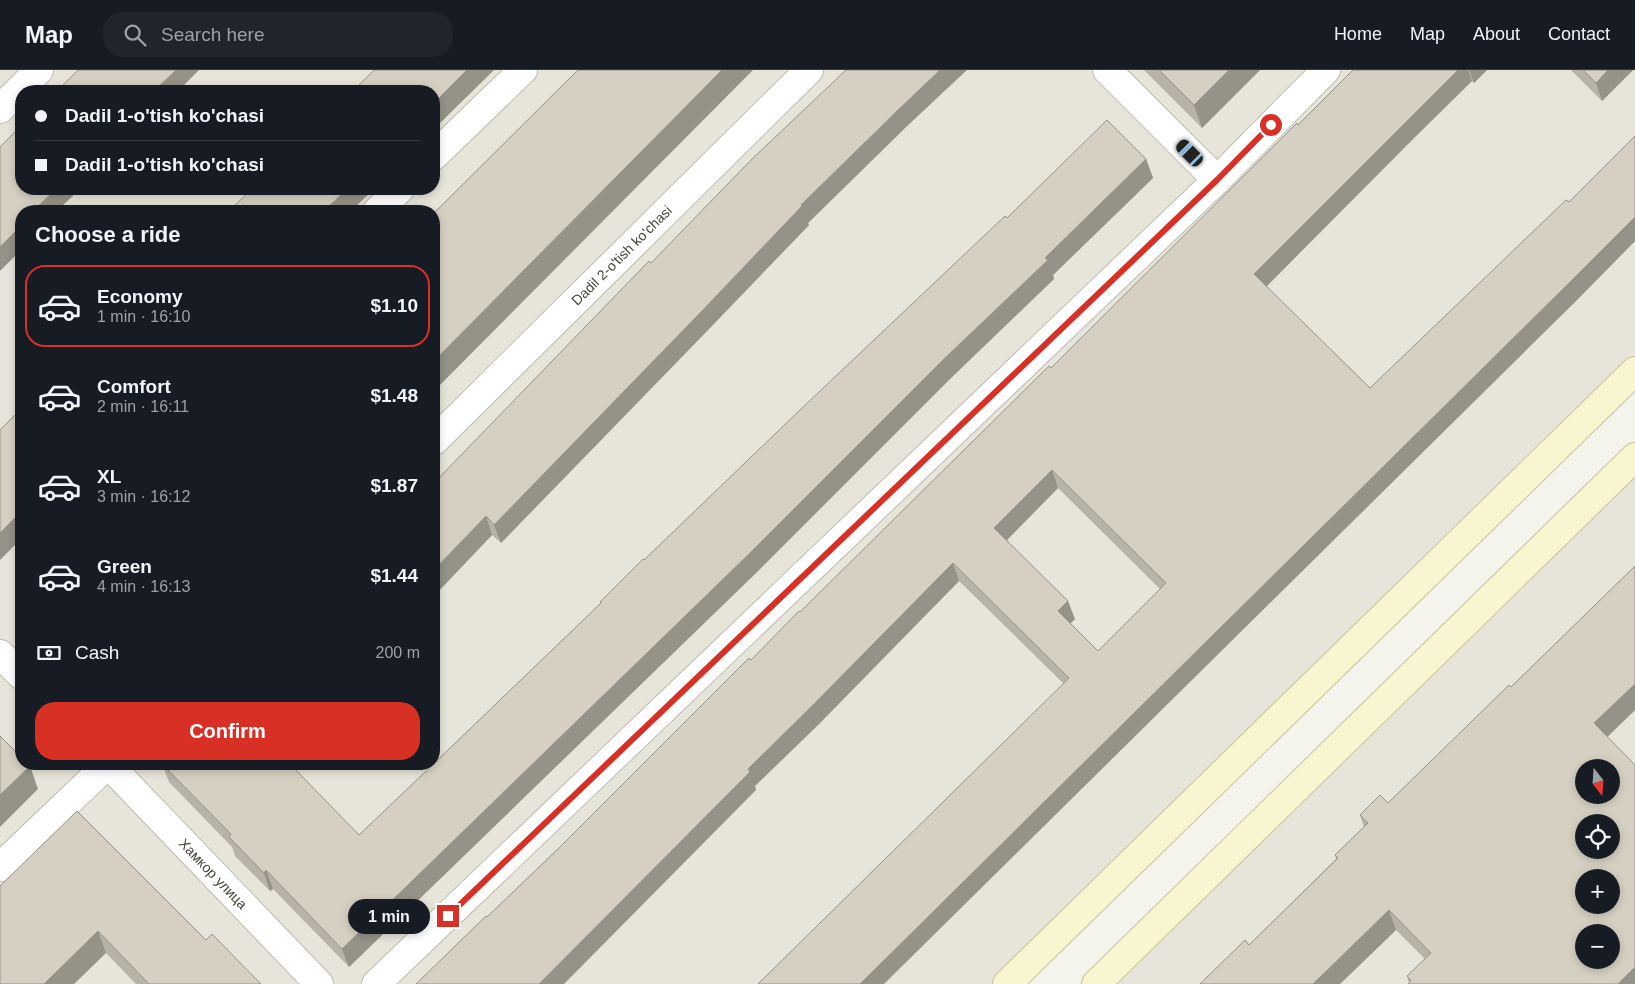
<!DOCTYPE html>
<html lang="en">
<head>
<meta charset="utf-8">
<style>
	body { margin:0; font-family:Arial,sans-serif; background:#20242c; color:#f1f3f6; height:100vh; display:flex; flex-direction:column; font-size:19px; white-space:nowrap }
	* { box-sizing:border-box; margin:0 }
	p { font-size:16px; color:#9ea1a6 }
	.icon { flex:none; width:28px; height:28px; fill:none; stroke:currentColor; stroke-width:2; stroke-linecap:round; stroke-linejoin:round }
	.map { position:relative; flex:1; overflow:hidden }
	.drawer { position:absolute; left:15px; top:135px; width:425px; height:565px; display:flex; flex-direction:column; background:#171b24; border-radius:20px; box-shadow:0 2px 8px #0003 }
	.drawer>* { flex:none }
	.hud { position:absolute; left:15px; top:15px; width:425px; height:110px; border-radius:20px; box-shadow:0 2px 8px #0003; display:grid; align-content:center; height:110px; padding:0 20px; background:#171b24 }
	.needle { width:32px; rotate:163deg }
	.fabs { position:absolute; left:1575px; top:689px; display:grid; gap:10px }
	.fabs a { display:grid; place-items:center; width:45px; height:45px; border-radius:50%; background:#171b24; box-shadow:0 2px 8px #0003; font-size:25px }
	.end { position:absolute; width:22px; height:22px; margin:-11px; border:6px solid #d93025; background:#fff; box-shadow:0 0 0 2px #fff }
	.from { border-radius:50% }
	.bubble { position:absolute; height:35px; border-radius:18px; background:#171b24; box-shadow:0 2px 8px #0003; font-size:16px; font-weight:600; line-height:35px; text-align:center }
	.car { position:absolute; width:15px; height:30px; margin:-15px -8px; border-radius:6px; box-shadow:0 0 4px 1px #0007; background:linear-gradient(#222 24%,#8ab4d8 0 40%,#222 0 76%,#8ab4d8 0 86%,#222 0) }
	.hud b { display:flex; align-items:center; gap:18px; height:48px; font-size:19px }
	.hud b+b { border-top:1px solid #363941 }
	.hud i { width:12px; height:12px; background:#f1f3f6 }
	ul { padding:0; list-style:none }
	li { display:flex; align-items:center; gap:15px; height:82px; margin:0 10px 8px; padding:0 10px; border:2px solid transparent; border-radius:20px }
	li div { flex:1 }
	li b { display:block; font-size:19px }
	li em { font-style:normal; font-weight:600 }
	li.current { border-color:#d93025 }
	li>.icon { width:45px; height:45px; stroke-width:1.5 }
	h2 { padding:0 20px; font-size:22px; line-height:60px }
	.pay { display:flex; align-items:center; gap:12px; height:55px; padding:0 20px; font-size:19px }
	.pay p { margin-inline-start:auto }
	.primary-button { display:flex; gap:10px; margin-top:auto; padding:10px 20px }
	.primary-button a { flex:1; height:58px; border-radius:20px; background:#d93025; color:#fff; font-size:20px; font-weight:600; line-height:58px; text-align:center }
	header { display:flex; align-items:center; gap:30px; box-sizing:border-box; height:70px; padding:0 25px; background:#171b24; border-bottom:1px solid #363941 }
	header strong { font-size:24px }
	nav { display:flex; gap:28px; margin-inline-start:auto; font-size:18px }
	.search { width:350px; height:45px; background:#20242c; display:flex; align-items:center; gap:12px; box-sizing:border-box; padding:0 18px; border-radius:20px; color:#9ea1a6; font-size:19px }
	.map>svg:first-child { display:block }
	.residential { fill:#e7e5da; fill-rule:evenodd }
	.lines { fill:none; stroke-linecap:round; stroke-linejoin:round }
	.street-casing { stroke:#bfbbaf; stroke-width:30 }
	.secondary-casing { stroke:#c8c39c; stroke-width:30 }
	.street { stroke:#fff; stroke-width:28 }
	.secondary { stroke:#f9f5d1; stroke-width:28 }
	.wall { fill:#b7b3a7; fill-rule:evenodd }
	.shaded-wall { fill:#959288 }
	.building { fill:#d5d0c2; stroke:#959288; fill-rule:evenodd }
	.route { stroke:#d93025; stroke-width:6 }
	.labels { text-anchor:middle; stroke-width:5; stroke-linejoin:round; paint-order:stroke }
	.street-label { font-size:14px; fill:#48443a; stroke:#fff }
</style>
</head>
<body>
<header>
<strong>Map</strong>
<div class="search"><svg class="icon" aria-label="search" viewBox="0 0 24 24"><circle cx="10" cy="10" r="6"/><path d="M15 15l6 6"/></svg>Search here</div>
<nav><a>Home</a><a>Map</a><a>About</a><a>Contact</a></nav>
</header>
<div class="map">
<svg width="1635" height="914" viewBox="0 0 1635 914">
	<rect width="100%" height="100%" fill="#f4f3ec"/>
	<!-- residential -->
	<path class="residential" d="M0,0H1635V301L1007,914H0ZM21,21H434V119H21ZM21,141H434V694H21Z
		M1635,387V914H1096ZM1584,698H1611V725H1584ZM1584,752H1611V780H1584ZM1584,808H1611V835H1584ZM1584,862H1611V890H1584Z"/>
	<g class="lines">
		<defs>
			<g id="street">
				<path d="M1107,0L1217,110"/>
				<path d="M0,39L39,0"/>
				<path d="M434,86L523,0"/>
				<path d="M377,141L400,119"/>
				<path id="s1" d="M434,371L809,0"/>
				<path d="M0,584L21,605"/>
				<path id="s2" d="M108,694L319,914"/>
				<path d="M0,797L108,694"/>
				<path d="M376,914L1217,110L1326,0"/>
			</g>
			<path id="secondary" d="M1007,914L1635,301
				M1096,914L1635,387"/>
		</defs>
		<!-- street casing -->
		<use href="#street" class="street-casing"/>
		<!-- secondary casing -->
		<use href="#secondary" class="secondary-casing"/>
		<!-- street -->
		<use href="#street" class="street"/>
		<!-- secondary -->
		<use href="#secondary" class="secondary"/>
	</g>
	<!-- wall -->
	<path class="wall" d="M1144,0H1260L1202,58Z
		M1353,0H1487L1474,13L1472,11L1414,68L1266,216L1370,318L1569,132L1635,66V171L1573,234L1063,613L959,511L818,655L755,716L756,720L487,847L561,776L751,590L1051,298ZM1058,418L1160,519L1098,581L1070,553L1075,549L1007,470Z
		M1571,0H1633L1602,31Z
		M904,59L808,153L809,155L708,260L501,473L492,465L434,526L651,193Z
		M1146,89L1153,108L1053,205L1054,209L952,307L756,503L349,897L273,819L270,821L235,786L232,777L169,712L162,694L359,765L423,704L601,533L600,532L1007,148Z
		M1635,496V640L1607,667L1409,913L1407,906L1425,889L1396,860L1340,914H1200L1249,875L1336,789L1335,785L1364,757L1360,745L1388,733L1511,617Z
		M0,816L261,914H136L106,883Z"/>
	<!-- shaded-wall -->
	<path class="shaded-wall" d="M176,0H199L178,21H154Z
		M467,0H494L434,59V33Z
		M722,0H753L434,321V291Z
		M940,0H967L904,59L808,153L809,155L708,260L501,473L494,455L801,135L898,40Z
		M1229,0H1260L1202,58L1194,35Z
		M1458,0H1468L1472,11L1414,68L1261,222L1254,204Z
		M1469,0H1487L1474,13Z
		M1608,0H1633L1602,31L1596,13Z
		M1146,89L1153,108L1053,205L1054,209L952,307L756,503L349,897L342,879L945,288L1045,188Z
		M56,119H80L57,141H33Z
		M347,119H374L351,141H324Z
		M1635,147V171L1573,234L884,914H860Z
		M21,156V180L0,201V177Z
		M1052,400L1058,418L1001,476L994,458Z
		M21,442V469L0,490V463Z
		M486,446L492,465L434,526V500Z
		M953,493L959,511L818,655L755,716L756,720L564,914H539L748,699Z
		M1068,531L1075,549L1065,559L1058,541Z
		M1635,614V640L1601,673L1594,653Z
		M30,696L38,719L0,757V725Z
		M266,800L273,819L270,821L264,803Z
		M1389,840L1396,860L1340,914H1313Z
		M98,861L106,883L74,914H44Z
		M1635,897V914H1618Z"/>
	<!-- building -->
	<path class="building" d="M78,0H176L154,21H57Z
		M374,0H467L434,33V21H353Z
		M578,0H722L434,291V143Z
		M846,0H940L898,40L801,135L802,136L701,242L494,455L486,446L434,500V413L649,191L651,193L752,89Z
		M1159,0H1229L1194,35Z
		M1353,0H1458L1254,204L1370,318L1566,130L1569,132L1635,66V147L1566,216L860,914H758L1069,608L953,493L812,636L748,699L750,702L539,914H416L486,846L487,847L561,776L749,588L751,590L799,541L800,542L1049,296L1051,298L1297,53L1298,55ZM1052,400L1166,513L1098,581L1058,541L1068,531L994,458Z
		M1583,0H1608L1596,13Z
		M1107,50L1146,89L1045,188L1048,190L945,288L749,484L342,879L266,800L264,803L229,767L231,764L162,694H290L359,765L423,704L601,533L600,532L643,489L644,490L801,339L1005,146L1007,148Z
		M21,56V119H56L33,141H21V156L0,177V77Z
		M252,119H347L324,141H229Z
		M18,342L20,344L21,343V442L0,463V360Z
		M1635,496V614L1594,653L1635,695V897L1618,914H1408L1411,911L1407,906L1431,883L1389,840L1313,914H1200L1245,870L1249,875L1338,788L1335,785L1368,753L1360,745L1380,725L1388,733L1509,615L1511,617ZM1584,698H1611V725H1584ZM1584,752H1611V780H1584ZM1584,808H1611V835H1584ZM1584,862H1611V890H1584Z
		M0,666L21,687V694H28L30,696L0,725Z
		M77,741L206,870L212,864L261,914H149L98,861L44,914H0V816Z"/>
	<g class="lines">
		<!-- route -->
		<path class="route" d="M448,846L1217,110L1271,55"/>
	</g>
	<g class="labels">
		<!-- street labels -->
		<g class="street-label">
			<text dy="5" stroke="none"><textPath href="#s1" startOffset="264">Dadil 2-o'tish ko'chasi</textPath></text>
			<text dy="5" stroke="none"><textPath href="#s2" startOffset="152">Хамкор улица</textPath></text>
		</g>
	</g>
</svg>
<div class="fabs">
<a><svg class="needle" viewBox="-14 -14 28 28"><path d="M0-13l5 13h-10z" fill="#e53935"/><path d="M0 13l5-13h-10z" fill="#9ea1a6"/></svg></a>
<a><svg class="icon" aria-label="locate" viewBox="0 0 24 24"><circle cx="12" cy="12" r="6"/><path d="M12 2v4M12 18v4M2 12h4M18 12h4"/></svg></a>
<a>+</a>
<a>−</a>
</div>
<i class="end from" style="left:1271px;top:55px"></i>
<i class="end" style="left:448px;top:846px"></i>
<div class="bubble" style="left:348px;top:829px;width:82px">1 min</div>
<i class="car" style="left:1190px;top:83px;rotate:315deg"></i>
<div class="hud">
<b><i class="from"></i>Dadil 1-o'tish ko'chasi</b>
<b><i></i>Dadil 1-o'tish ko'chasi</b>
</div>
<section class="drawer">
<h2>Choose a ride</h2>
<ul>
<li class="current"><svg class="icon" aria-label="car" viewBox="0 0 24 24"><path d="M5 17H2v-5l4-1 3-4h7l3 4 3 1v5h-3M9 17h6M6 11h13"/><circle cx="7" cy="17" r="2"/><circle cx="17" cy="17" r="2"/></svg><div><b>Economy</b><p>1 min · 16:10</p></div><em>$1.10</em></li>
<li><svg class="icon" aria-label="car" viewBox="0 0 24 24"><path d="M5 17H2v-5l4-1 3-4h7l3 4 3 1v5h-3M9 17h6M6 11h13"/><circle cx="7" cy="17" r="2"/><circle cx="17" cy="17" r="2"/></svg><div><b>Comfort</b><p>2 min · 16:11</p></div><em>$1.48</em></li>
<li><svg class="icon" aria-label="car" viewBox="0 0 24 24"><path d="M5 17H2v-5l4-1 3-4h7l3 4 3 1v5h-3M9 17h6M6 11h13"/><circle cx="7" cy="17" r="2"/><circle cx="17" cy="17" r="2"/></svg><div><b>XL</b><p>3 min · 16:12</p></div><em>$1.87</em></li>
<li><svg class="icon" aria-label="car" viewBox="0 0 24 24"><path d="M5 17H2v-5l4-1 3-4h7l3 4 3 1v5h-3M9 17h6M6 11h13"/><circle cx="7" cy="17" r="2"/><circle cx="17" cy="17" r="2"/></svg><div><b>Green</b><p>4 min · 16:13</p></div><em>$1.44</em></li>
</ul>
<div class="pay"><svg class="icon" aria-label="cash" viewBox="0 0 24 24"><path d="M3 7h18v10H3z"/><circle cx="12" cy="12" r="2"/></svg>Cash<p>200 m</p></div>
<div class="primary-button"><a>Confirm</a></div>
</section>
</div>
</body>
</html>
